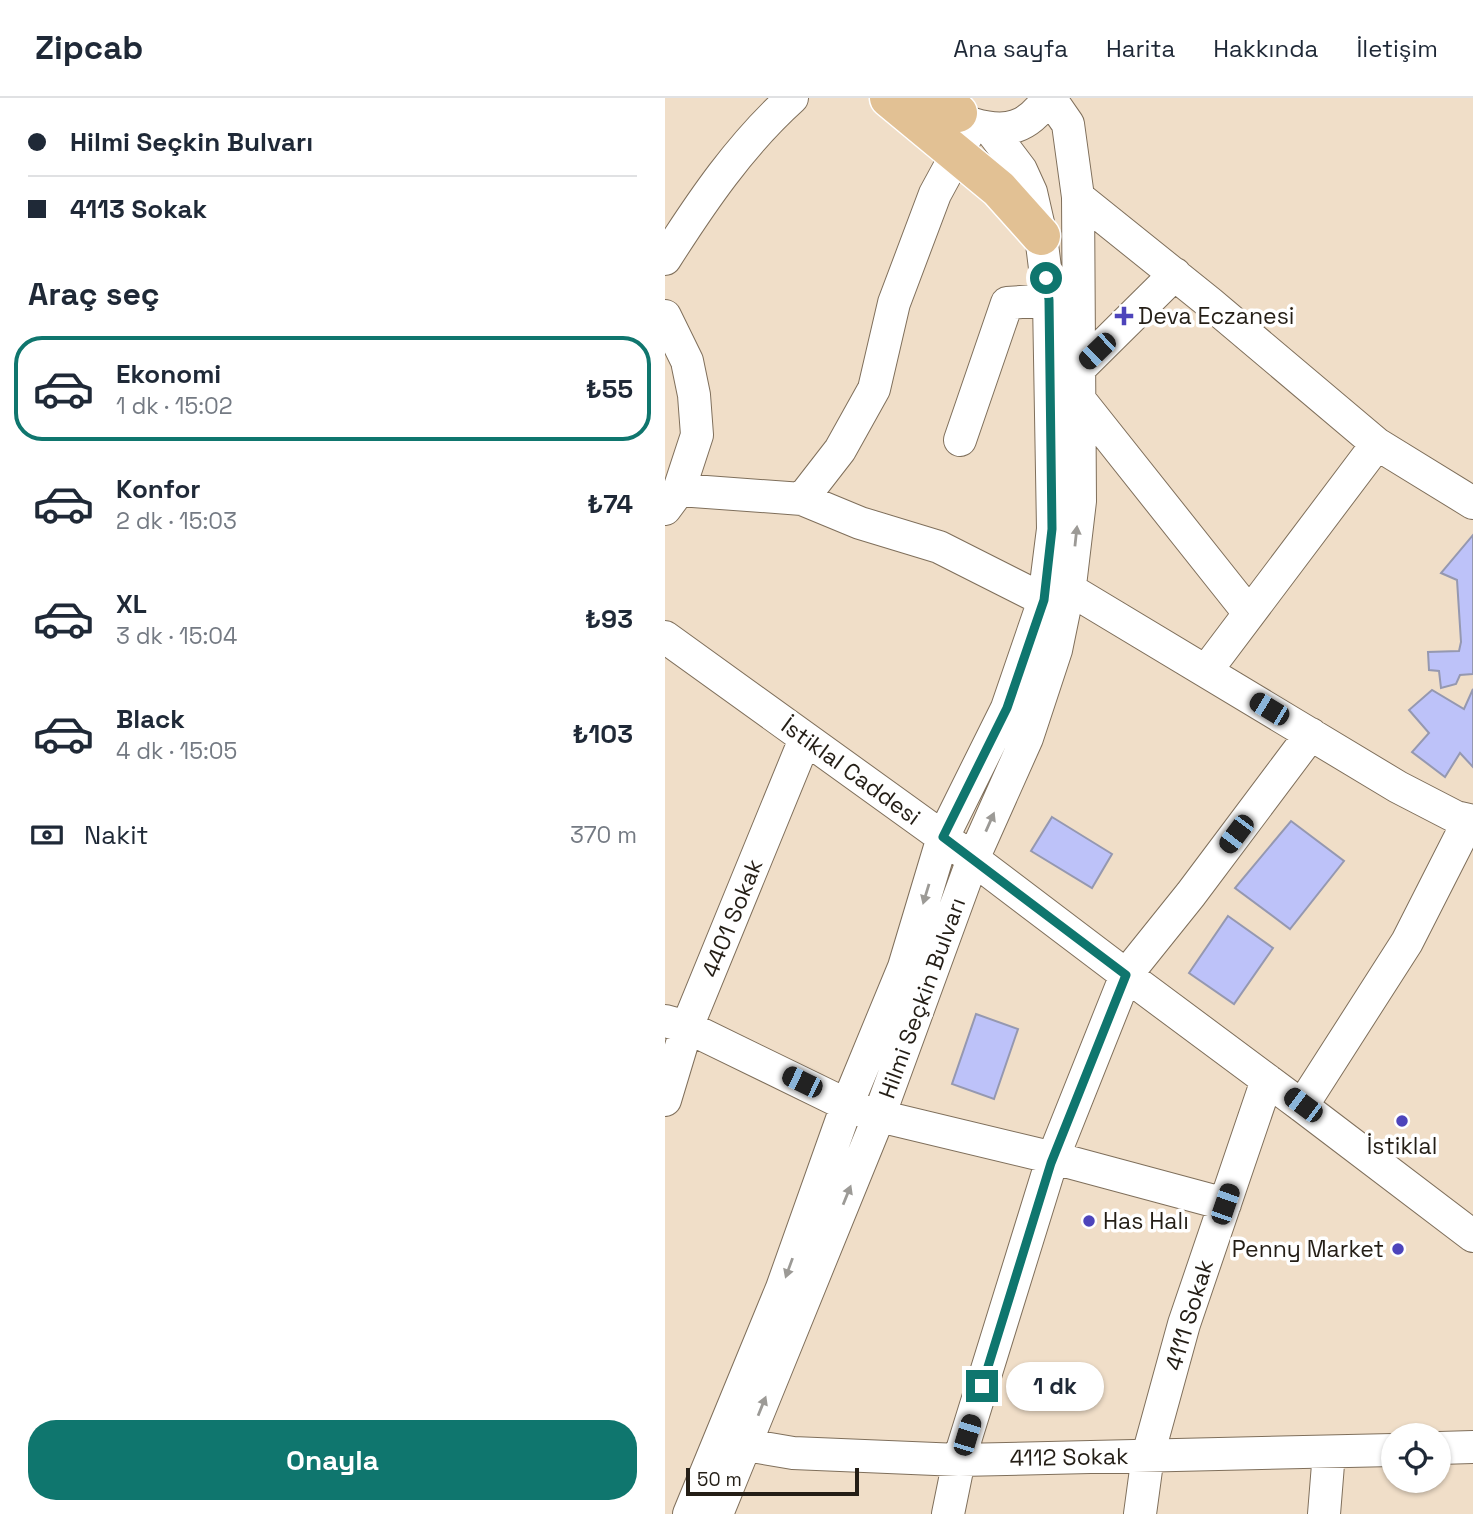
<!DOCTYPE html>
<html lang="tr">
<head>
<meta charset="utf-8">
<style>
	body { margin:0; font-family:"Space Grotesk",sans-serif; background:#f2f2f3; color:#1f2937; height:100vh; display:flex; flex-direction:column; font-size:26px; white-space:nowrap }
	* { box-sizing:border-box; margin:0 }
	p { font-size:23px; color:#747a83 }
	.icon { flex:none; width:38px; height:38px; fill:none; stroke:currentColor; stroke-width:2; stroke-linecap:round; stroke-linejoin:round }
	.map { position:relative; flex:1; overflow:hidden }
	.details { display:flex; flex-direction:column; background:#fff; width:665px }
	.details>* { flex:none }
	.guide { display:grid; align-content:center; height:154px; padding:0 28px; background:#fff }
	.buttons { position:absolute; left:716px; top:1325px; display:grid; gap:14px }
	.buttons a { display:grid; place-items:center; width:70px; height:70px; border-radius:50%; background:#fff; box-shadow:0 2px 5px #0004; font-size:35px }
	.scale { position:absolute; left:21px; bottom:18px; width:173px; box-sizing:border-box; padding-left:7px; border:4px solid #241e16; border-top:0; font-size:19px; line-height:24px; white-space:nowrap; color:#241e16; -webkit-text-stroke:5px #fff; paint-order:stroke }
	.end { position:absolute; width:32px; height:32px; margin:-16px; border:9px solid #0f766e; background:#fff; box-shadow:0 0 0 4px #fff }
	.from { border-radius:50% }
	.bubble { position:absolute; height:49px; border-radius:24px; background:#fff; box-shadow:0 2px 5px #0004; font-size:23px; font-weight:700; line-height:49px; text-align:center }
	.car { position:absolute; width:21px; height:42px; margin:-21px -10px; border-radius:9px; box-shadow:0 0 5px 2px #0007; background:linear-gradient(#222 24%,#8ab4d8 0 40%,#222 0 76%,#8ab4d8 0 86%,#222 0) }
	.guide b { display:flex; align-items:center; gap:24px; height:66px; font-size:26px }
	.guide b+b { border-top:2px solid #e0e1e3 }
	.guide i { width:18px; height:18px; background:#1f2937 }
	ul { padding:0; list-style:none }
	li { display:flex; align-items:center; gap:21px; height:105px; margin:0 14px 10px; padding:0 14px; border:4px solid transparent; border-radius:28px }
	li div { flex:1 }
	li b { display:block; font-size:26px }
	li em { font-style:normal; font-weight:700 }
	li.active { border-color:#0f766e }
	li>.icon { width:63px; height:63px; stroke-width:1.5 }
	h2 { padding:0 28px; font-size:32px; line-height:84px }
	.pay { display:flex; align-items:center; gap:18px; height:77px; padding:0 28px; font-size:26px }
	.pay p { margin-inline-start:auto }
	.action { display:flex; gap:14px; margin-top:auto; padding:14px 28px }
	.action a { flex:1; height:80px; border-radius:28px; background:#0f766e; color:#fff; font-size:28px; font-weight:700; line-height:80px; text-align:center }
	header { display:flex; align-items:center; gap:42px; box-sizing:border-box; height:98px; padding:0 35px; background:#fff; border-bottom:2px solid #e0e1e3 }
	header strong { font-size:33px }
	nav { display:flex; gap:38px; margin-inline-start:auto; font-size:24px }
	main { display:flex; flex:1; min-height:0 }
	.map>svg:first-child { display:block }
	.building { fill:#bdc2f9; stroke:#9598b0; stroke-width:2 }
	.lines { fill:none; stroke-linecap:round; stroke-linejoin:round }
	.minor-casing { stroke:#7f6f5b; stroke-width:34 }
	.major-casing { stroke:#fff; stroke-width:41 }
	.minor { stroke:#fff; stroke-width:32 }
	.major { stroke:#e2c194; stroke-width:38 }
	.oneway { fill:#9c9a96 }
	.route { stroke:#0f766e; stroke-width:9 }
	.poi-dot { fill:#4d44bb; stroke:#fff; stroke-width:2.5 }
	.labels { text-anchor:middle; stroke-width:7; stroke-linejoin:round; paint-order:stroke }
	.poi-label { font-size:23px; fill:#241e16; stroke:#fff; text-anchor:start }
	.street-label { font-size:23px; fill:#241e16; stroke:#fff }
</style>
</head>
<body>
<header>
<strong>Zipcab</strong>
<nav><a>Ana sayfa</a><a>Harita</a><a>Hakkında</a><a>İletişim</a></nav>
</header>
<main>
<section class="details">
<div class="guide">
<b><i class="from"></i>Hilmi Seçkin Bulvarı</b>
<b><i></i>4113 Sokak</b>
</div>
<h2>Araç seç</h2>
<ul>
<li class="active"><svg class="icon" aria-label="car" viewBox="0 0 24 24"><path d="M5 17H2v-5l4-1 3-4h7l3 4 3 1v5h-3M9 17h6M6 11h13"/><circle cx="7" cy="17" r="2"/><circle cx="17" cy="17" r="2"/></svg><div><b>Ekonomi</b><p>1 dk · 15:02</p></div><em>₺55</em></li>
<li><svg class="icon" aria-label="car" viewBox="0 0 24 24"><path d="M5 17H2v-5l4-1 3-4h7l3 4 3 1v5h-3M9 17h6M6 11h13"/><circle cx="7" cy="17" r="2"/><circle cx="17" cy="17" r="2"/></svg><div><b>Konfor</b><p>2 dk · 15:03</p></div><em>₺74</em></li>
<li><svg class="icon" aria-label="car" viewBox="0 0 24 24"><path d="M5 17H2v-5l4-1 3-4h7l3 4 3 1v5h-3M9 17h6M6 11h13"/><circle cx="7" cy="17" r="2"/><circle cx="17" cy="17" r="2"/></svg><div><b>XL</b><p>3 dk · 15:04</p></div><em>₺93</em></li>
<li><svg class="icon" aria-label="car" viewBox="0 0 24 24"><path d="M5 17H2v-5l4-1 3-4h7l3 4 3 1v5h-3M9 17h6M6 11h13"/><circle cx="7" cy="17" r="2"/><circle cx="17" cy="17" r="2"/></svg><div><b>Black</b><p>4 dk · 15:05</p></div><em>₺103</em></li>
</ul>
<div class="pay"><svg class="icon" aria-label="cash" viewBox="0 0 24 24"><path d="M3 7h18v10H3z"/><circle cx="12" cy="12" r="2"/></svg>Nakit<p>370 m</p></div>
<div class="action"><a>Onayla</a></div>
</section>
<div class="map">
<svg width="808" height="1416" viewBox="0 0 808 1416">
	<rect width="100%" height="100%" fill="#f0dec8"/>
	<!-- building -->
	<path class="building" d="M808,437V576L795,577L791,586L776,590L774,573L764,572L763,554L794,553L796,544L792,482L776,475Z
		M808,591V669L795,655L780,679L747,654L764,635L744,612L767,592L799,611Z
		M387,719L447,756L427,790L366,753Z
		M626,723L679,763L625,831L570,790Z
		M563,818L608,850L569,906L524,875Z
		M311,916L353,931L329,1001L287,986Z"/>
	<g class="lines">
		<defs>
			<path id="minor" d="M308,26C342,36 363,30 383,0
				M413,99L545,205L712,346L808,405
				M0,161C37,103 75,47 127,0
				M0,218L22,263L29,297L32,337L14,392L0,411
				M413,272L510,176
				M414,301L584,515
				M295,342L342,205L384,202
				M14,392L137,401L195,425L274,449L379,502
				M137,401L175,352L209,291L229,205L270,96L308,26
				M404,491L733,689L791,719L808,723
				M0,539L308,761L461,877L637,1008L808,1138
				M541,573L712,346
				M0,923L22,929L182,1007L214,1018L389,1060L560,1106
				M0,1002L22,929L140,641
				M637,1008L742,844L804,722
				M81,1347L128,1355L294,1362L728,1352
				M774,1350L808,1349
				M24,1416L117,1190L182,1007L239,869L278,739L342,610L379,502L388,431L384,202L376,138L366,94L356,72L325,31
				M52,1416L214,1018L308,761L362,640L391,552L406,479L415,403L413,99L403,26L385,0
				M283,1416L294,1362L386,1065L461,877L526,796L646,636
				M475,1416L483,1357L519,1226L602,982
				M659,1416L664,1354"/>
			<path id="major" d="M224,0L334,91L376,138
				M231,1L293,15"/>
		</defs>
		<!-- minor casing -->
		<use href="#minor" class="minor-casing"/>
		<!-- major casing -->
		<use href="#major" class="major-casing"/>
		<!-- minor -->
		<use href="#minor" class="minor"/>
		<!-- major -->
		<use href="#major" class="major"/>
	</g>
	<!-- one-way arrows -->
	<defs><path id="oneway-solid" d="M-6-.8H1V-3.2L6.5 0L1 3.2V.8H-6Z" transform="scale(1.75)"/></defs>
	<g class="oneway">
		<use href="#oneway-solid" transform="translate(411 438) rotate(-84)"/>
		<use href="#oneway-solid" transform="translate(325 724) rotate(-66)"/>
		<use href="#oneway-solid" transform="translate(261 796) rotate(107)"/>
		<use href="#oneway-solid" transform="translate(182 1097) rotate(-68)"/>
		<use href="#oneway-solid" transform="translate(124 1170) rotate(110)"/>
		<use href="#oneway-solid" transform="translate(97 1308) rotate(-68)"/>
	</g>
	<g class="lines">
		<!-- route -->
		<path class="route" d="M317,1288L386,1065L461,877L278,739L342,610L379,502L387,431L384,202L381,180"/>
	</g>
	<!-- markers -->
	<g class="poi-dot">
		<path d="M455.5 207.5h7v7h7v7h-7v7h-7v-7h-7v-7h7z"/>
		<circle cx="737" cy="1023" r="7"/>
		<circle cx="424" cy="1123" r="7"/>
		<circle cx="733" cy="1151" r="7"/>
	</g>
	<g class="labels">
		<!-- poi labels -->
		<g class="poi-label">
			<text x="473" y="226">Deva Eczanesi</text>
			<text x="737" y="1056" text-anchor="middle">İstiklal</text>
			<text x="438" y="1131">Has Halı</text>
			<text x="719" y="1159" text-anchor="end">Penny Market</text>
		</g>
		<!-- street labels -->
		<g class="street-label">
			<text transform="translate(186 673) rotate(36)" y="8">İstiklal Caddesi</text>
			<text transform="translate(67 820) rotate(-68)" y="8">4401 Sokak</text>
			<text transform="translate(257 900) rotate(-70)" y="8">Hilmi Seçkin Bulvarı</text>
			<text transform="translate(524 1217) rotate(-73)" y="8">4111 Sokak</text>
			<text transform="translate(404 1359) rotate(-1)" y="8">4112 Sokak</text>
		</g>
	</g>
</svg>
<div class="buttons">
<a><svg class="icon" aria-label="locate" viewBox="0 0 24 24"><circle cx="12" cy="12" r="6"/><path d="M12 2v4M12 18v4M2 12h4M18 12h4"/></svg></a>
</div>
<div class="scale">50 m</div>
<i class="end from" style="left:381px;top:180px"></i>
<i class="end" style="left:317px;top:1288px"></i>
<div class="bubble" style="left:341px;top:1264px;width:98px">1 dk</div>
<i class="car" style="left:432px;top:253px;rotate:226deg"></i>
<i class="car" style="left:604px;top:611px;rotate:301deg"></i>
<i class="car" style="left:571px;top:736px;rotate:217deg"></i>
<i class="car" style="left:137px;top:984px;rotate:296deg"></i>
<i class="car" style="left:638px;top:1007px;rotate:307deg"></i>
<i class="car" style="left:560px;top:1106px;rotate:19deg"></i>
<i class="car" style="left:302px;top:1337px;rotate:17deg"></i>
</div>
</main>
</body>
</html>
